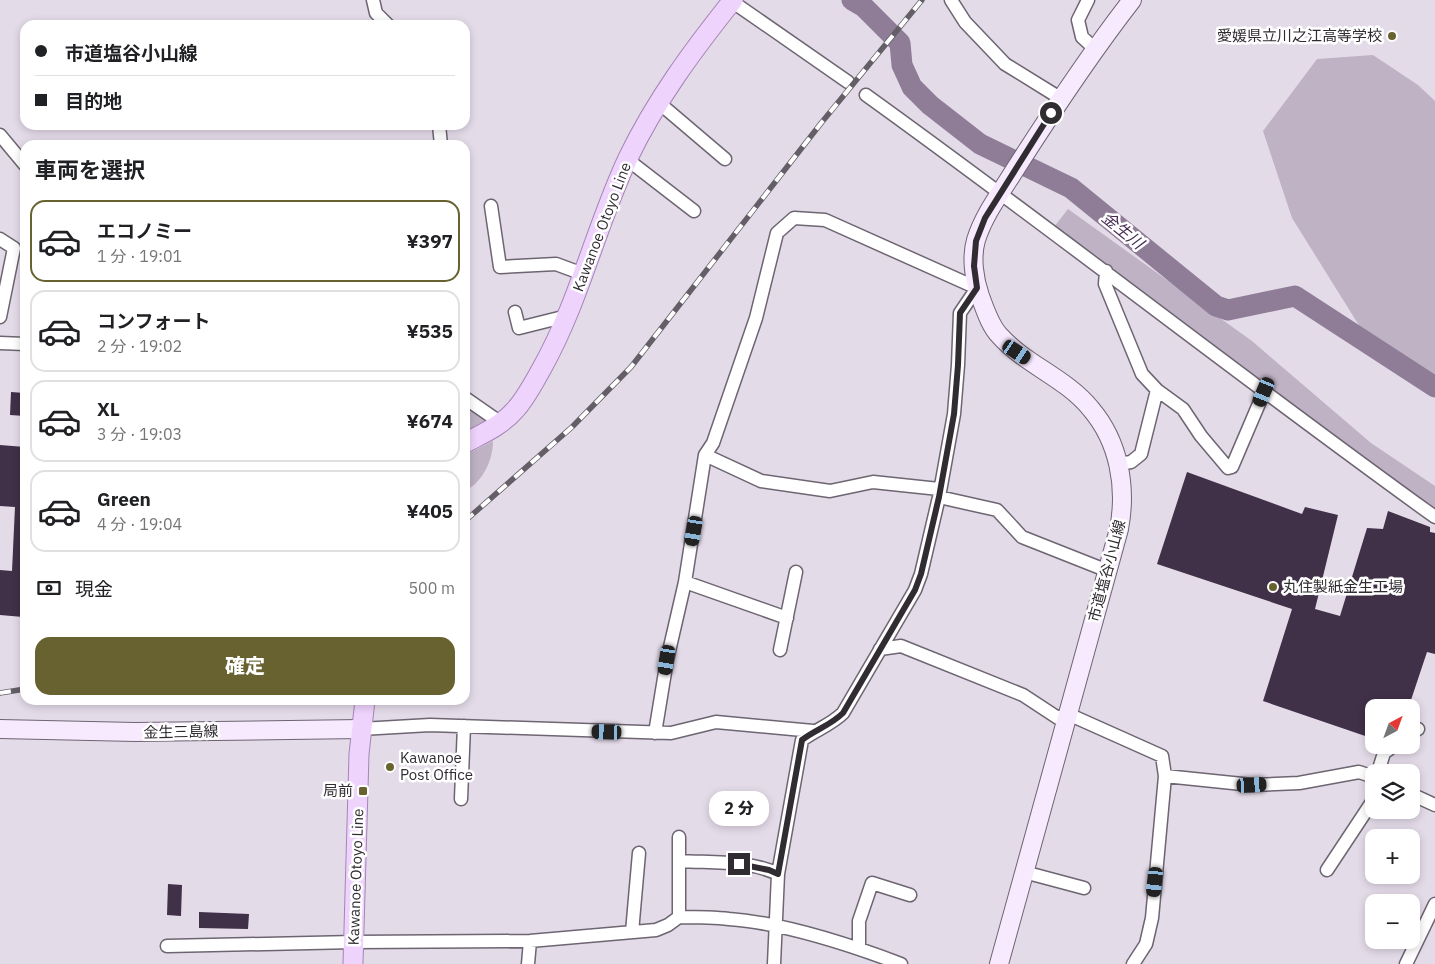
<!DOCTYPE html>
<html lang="ja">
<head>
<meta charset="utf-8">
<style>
	body { margin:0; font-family:"IBM Plex Sans","Noto Sans JP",sans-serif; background:#f6f6f6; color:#202124; height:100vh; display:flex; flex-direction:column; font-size:19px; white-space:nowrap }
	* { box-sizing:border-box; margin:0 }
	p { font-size:16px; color:#757577 }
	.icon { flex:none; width:28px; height:28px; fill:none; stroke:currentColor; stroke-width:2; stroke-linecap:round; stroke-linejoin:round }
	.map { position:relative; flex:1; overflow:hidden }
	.drawer { position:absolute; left:20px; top:140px; width:450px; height:565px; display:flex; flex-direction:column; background:#fff; border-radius:15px; box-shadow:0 2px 8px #0003 }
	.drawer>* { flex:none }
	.banner { position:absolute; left:20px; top:20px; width:450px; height:110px; border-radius:15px; box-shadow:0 2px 8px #0003; display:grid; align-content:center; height:110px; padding:0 15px; background:#fff }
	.needle { width:32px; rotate:41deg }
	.fabs { position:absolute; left:1365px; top:699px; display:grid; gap:10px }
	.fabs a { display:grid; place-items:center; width:55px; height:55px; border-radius:10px; background:#fff; box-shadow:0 2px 8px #0003; font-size:25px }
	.end { position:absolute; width:22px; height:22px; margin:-11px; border:6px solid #302c32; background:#fff; box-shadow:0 0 0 2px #fff }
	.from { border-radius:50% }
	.bubble { position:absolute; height:35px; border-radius:15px; background:#fff; box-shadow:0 2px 8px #0003; font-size:16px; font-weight:800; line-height:35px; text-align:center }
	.car { position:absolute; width:15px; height:30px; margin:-15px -8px; border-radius:6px; box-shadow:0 0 4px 1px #0007; background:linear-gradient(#222 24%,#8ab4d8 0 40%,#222 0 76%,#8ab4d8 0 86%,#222 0) }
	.banner b { display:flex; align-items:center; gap:18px; height:48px; font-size:19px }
	.banner b+b { border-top:1px solid #e0e0e0 }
	.banner i { width:12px; height:12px; background:#202124 }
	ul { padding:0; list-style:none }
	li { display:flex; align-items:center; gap:15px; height:82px; margin:0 10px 8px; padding:0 5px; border:2px solid #e0e0e0; border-radius:15px }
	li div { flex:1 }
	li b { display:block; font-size:19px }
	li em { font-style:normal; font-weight:800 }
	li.active { border-color:#67622f }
	li>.icon { width:45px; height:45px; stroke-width:1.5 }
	h2 { padding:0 15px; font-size:22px; line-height:60px }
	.pay { display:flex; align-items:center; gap:12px; height:55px; padding:0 15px; font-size:19px }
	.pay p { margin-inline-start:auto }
	.primary-button { display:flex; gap:10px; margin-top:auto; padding:10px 15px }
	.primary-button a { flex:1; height:58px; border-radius:15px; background:#67622f; color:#fff; font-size:20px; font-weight:800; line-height:58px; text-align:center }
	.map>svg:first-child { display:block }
	.green { fill:#beb2c4 }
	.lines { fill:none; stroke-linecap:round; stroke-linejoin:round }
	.river { stroke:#8f7d98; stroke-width:21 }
	.building { fill:#403048 }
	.street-casing { stroke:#6d6571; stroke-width:15 }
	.secondary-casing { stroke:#6d6571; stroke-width:20 }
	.primary-casing { stroke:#a485b5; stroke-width:21 }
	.street { stroke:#fff; stroke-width:12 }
	.secondary { stroke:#f7e9fe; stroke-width:18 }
	.primary { stroke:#eed3fd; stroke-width:19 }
	.rail-casing { stroke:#645f67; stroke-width:5.5 }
	.rail { stroke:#fff; stroke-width:4; stroke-dasharray:11; stroke-linecap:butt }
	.route { stroke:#302c32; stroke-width:6 }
	.poi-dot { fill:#67622f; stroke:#fff; stroke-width:2 }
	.labels { text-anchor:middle; stroke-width:5; stroke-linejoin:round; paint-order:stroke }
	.poi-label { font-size:15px; fill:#302c32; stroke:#fff; text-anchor:end }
	.street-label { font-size:15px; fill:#302c32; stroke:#fff }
	.water-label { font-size:16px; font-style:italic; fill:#452a52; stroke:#fff }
</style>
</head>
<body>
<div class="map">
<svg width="1435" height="964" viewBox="0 0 1435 964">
	<rect width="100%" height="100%" fill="#e4dbe9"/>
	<!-- green -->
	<path class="green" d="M1373,55L1418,85L1435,101V377L1365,335L1292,218L1263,131L1317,59Z
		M1068,209L1252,341L1371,443L1435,486V517L1054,227Z
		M465,404L489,422L465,431Z
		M493,441C493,460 483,482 465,491V455Z"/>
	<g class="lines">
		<!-- river -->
		<path class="river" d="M852,0L864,7L900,43L902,65L912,87L930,105L980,144L1071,188L1216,306L1228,310L1295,296L1435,387"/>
	</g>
	<!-- building -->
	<path class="building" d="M11,392L25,393V416L10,415Z
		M0,445L25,447L23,617L0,615V570L12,571L15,507L0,506Z
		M1187,472L1302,514L1305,507L1338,515L1315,609L1340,616L1367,528L1383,529L1388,511L1430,527V532L1435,533V654L1427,652L1409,706L1395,700L1392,708H1374V739L1263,701L1292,609L1157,564Z
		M168,884L182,885L181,916L167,915Z
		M199,912L249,914L248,929L199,928Z"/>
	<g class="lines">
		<defs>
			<path id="street" d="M373,0L376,13L388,25
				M730,0L848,82
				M951,0L965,22L1005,64L1060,98
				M1088,0L1078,20L1082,37L1095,49
				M866,95C1058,233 1243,379 1435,517
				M658,102L725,159
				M439,125L441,145
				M0,135L25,165
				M628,160L694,211
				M491,206L500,267L556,264L583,274
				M0,239L14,248L0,317
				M1106,271L1105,284L1142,374L1157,390L1141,454L1131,462L1118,464
				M515,312L519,328L567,316
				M0,343L25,344
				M1157,390L1183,409L1201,436L1228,468L1232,467L1264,392
				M465,398L501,423
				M705,455L761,481L830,491L873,482L939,489
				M939,497L997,510L1022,537L1108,571
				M685,582L787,618
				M880,649L901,646L1023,695L1058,718L1068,714L1162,756L1165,776L1152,918L1146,944L1133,964
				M780,650L796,572
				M361,729L430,725L671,733L716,722L813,731
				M655,733L667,660L685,582L705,455L713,443L756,318L777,233L794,218L825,220L977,288L960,313L958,365L954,414L939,497L921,574L915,590L843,713C831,725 815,730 802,740L778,874L774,964
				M1411,733L1418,729
				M1378,772L1384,753L1395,745
				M1165,776L1252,785L1299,783L1359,772L1374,777
				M1411,794L1435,805
				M461,799L464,726
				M680,861C712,863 749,860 778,874
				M1327,870L1374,799
				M1024,872L1084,888
				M679,917V837
				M632,932L639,853
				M167,946L354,942L530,941L656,930L668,925L679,917C695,917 712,917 729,919C785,923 848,944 901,964
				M859,948V921L872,883L910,895
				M528,964L530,941
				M1406,964L1435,904"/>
			<path id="secondary" d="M0,729L135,732L361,729
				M999,964L1119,529C1127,487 1119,442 1091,409C1066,378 1026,365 1000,336C990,326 985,309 980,296C974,279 971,257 976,240C984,214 1002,191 1016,168C1053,110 1090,54 1132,0"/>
			<path id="primary" d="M465,443C484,433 501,426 515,410C526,398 534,382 542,368C579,302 596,226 628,158C656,100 693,50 733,0
				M353,964L359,754L365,700"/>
		</defs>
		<!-- street casing -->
		<use href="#street" class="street-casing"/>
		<!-- secondary casing -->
		<use href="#secondary" class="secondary-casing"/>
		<!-- primary casing -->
		<use href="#primary" class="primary-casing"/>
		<!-- street -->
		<use href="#street" class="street"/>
		<!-- secondary -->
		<use href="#secondary" class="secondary"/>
		<!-- primary -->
		<use href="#primary" class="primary"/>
		<defs>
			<path id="rail" d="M465,521L572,427L631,367L822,122L922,0
				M0,693L25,689"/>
		</defs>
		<!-- rail casing -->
		<use href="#rail" class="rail-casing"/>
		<!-- rail -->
		<use href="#rail" class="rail"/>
	</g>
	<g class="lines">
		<!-- route -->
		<path class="route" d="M739,864L769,870L778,874L802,740C815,730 831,725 843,713L915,590L921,574L939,497L954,414L958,365L960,313L977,288L974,266L976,241L985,218L1051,113"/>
	</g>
	<!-- markers -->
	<g class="poi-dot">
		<circle cx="1392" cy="36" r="5"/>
		<circle cx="1273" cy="587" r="5"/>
		<circle cx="390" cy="767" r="5"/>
		<rect x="358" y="786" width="10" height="10" rx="2.5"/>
	</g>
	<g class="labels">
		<!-- poi labels -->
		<g class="poi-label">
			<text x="1382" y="41">愛媛県立川之江高等学校</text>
			<text x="1283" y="592" text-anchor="start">丸住製紙金生工場</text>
			<text x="400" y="763" text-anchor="start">Kawanoe<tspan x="400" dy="17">Post Office</tspan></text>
			<text x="353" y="796">局前</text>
		</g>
		<!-- street labels -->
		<g class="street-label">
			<text transform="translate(602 227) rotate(-69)" y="5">Kawanoe Otoyo Line</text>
			<text transform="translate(1107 571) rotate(-75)" y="5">市道塩谷小山線</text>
			<text transform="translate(181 732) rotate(-1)" y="5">金生三島線</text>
			<text transform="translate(356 877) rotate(-88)" y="5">Kawanoe Otoyo Line</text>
		</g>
		<!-- water labels -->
		<g class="water-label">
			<text transform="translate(1123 230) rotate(39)" y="6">金生川</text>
		</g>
	</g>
</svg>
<div class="fabs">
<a><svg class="needle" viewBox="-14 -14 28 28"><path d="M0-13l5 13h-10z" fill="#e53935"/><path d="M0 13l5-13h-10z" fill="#757577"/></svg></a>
<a><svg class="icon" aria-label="layers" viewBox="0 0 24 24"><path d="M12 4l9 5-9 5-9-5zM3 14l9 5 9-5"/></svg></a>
<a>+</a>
<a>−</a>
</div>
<i class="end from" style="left:1051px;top:113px"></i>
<i class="end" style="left:739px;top:864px"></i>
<div class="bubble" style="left:709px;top:791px;width:60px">2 分</div>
<i class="car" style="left:1017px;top:352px;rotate:124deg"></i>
<i class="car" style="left:1264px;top:392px;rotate:203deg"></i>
<i class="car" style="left:694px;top:531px;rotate:190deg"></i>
<i class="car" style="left:667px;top:660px;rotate:189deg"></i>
<i class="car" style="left:607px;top:732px;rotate:272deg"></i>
<i class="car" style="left:1252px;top:785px;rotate:87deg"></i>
<i class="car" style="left:1155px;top:882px;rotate:186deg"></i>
<div class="banner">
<b><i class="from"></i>市道塩谷小山線</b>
<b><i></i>目的地</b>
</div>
<section class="drawer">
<h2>車両を選択</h2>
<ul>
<li class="active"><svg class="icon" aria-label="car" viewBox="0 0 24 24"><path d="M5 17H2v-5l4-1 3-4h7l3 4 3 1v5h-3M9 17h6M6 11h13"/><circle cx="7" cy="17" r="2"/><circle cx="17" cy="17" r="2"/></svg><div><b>エコノミー</b><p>1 分 · 19:01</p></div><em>¥397</em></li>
<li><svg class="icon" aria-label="car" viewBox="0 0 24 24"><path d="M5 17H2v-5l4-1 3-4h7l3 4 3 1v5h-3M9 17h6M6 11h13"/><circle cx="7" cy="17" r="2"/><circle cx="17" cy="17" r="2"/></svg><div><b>コンフォート</b><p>2 分 · 19:02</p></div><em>¥535</em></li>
<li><svg class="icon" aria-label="car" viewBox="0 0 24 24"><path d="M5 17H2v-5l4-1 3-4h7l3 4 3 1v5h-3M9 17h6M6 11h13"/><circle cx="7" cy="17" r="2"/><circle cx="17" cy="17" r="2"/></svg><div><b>XL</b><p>3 分 · 19:03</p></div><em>¥674</em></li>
<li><svg class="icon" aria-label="car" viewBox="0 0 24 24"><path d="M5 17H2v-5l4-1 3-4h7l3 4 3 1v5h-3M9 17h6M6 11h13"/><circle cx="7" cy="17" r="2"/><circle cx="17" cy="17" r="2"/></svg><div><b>Green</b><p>4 分 · 19:04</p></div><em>¥405</em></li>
</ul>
<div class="pay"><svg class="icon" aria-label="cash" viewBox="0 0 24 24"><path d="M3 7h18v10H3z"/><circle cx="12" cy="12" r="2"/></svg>現金<p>500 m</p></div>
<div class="primary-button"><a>確定</a></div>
</section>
</div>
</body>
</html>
